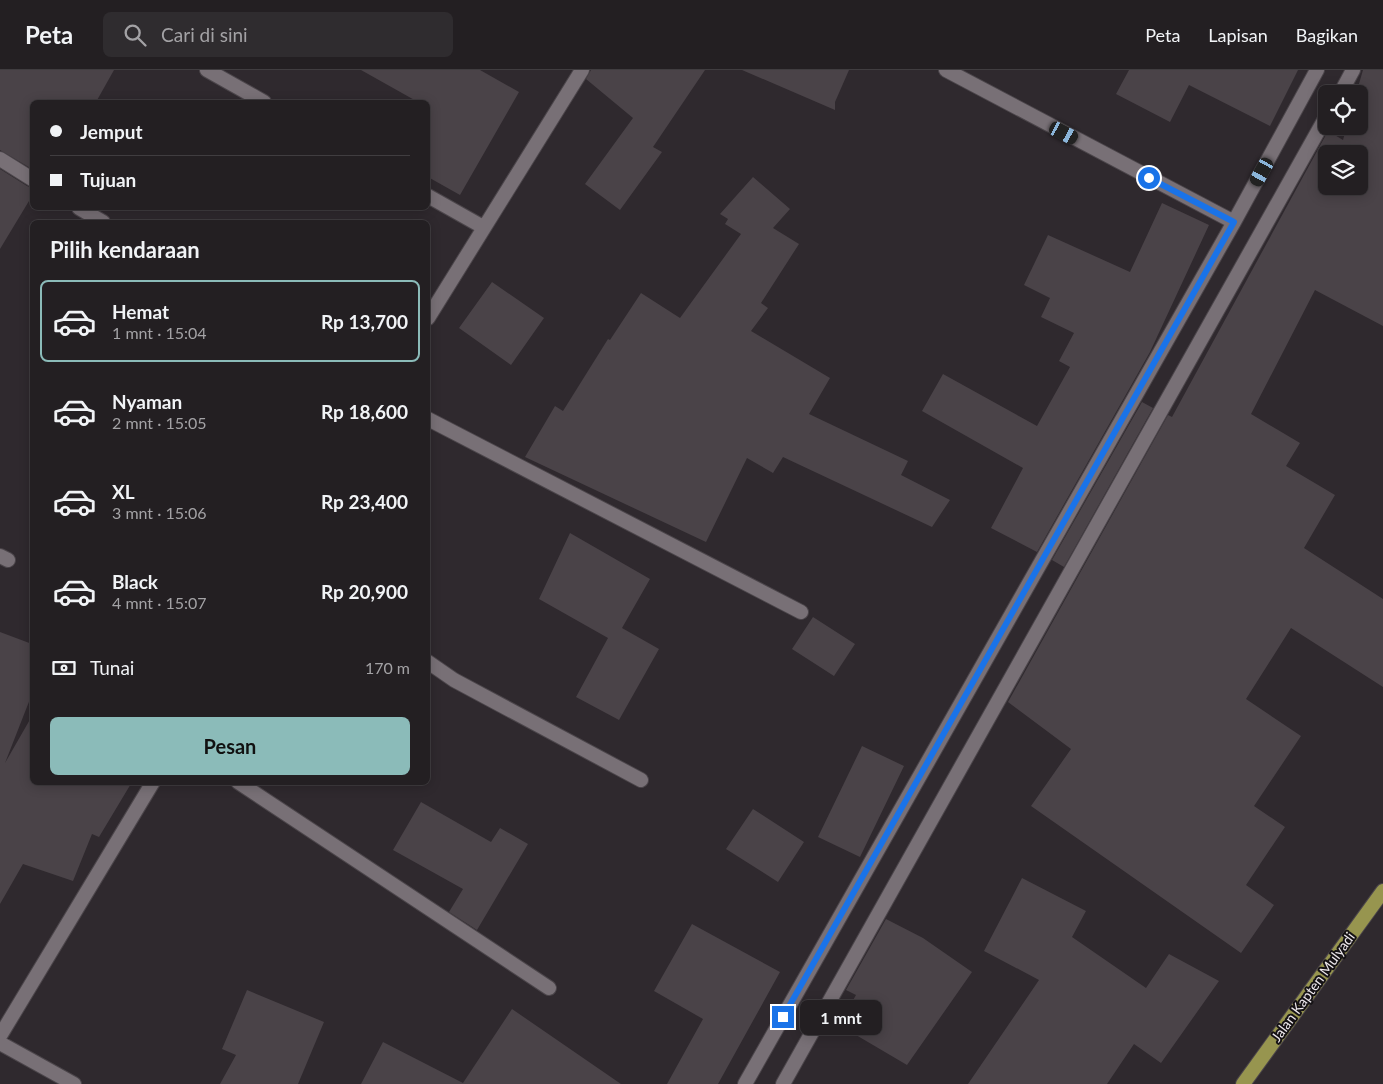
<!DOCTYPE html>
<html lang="id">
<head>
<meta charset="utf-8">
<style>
	body { margin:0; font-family:Lato,sans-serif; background:#2f2c2f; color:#f1f3f6; height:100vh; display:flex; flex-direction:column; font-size:19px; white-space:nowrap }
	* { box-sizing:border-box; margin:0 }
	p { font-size:16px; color:#a3a2a5 }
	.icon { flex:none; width:28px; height:28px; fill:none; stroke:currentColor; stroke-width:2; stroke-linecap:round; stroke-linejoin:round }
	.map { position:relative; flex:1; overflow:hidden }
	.drawer { position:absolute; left:30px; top:150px; width:400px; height:565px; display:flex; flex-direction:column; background:#231f22; border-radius:8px; box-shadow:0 2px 12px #0003,0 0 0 1px #403d40 }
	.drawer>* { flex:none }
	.guide { position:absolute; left:30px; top:30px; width:400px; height:110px; border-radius:8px; box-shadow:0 2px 12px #0003,0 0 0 1px #403d40; display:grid; align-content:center; height:110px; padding:0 20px; background:#231f22 }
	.controls { position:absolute; left:1318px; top:15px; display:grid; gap:10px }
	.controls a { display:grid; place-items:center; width:50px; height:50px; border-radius:8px; background:#231f22; box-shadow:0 2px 12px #0003,0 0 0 1px #403d40; font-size:25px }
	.end { position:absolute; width:22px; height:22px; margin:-11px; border:6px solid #1a73e8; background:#fff; box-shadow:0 0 0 2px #fff }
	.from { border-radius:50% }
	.bubble { position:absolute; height:35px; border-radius:8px; background:#231f22; box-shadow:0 2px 12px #0003,0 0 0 1px #403d40; font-size:16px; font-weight:700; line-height:35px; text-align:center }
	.car { position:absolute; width:15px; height:30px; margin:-15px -8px; border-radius:6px; box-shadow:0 0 4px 1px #0007; background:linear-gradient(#222 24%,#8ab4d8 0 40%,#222 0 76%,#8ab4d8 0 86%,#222 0) }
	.guide b { display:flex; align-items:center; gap:18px; height:48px; font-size:19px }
	.guide b+b { border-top:1px solid #403d40 }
	.guide i { width:12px; height:12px; background:#f1f3f6 }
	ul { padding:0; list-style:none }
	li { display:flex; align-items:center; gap:15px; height:82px; margin:0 10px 8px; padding:0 10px; border:2px solid transparent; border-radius:8px }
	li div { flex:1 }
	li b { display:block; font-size:19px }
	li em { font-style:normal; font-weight:700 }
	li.on { border-color:#8bbbb9 }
	li>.icon { width:45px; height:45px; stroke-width:1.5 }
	h2 { padding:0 20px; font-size:22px; line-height:60px }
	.pay { display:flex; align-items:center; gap:12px; height:55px; padding:0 20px; font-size:19px }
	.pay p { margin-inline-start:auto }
	.action { display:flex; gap:10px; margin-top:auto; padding:10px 20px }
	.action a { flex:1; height:58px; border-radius:8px; background:#8bbbb9; color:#111; font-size:20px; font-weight:700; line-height:58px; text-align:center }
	header { display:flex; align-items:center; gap:30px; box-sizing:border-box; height:70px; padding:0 25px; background:#231f22; border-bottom:1px solid #403d40 }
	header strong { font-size:24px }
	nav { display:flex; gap:28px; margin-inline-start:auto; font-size:18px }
	.search { width:350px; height:45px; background:#2f2c2f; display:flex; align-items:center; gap:12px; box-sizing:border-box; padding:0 18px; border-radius:8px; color:#a3a2a5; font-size:19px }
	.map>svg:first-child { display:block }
	.building { fill:#4a4348; fill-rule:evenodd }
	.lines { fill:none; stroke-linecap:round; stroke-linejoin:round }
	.minor-casing { stroke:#4b454a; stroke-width:16 }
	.primary-casing { stroke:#4b454a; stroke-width:16 }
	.minor { stroke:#787076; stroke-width:14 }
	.primary { stroke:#97954f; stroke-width:14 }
	.route { stroke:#1a73e8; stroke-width:6 }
	.labels { text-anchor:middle; stroke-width:4; stroke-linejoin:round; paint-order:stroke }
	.street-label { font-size:14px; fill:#eee9ed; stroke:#151215 }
</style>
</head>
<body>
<header>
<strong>Peta</strong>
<div class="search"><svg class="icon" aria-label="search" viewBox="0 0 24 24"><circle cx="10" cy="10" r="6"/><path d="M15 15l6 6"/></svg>Cari di sini</div>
<nav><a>Peta</a><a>Lapisan</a><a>Bagikan</a></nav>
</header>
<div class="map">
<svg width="1383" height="1014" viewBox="0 0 1383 1014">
	<rect width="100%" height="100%" fill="#2f292e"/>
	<!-- building -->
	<path class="building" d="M0,0H114L96,32H32V99L0,80Z
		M361,0H480L519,22L460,125L428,107V32H418Z
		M591,0H705L653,77L662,82L620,140L585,114L633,48L586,9Z
		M742,0H849L835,32V40Z
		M1129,0H1298L1270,56L1189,15L1170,52L1116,24Z
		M1363,0H1383V256L1315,220L1251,344L1300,373L1286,396L1335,425L1304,478L1383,529V617L1291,558L1246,629L1301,666L1254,736L1285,757L1246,815L1274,835L1241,883L1031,736L1071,679L1008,632L1168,345L1172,347L1328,61L1343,70L1347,56H1359V24H1356ZM1326,84H1359V116H1326Z
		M0,99L27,116L32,118V126L0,179Z
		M753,107L790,139L773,158L799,174L761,233L768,238L751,261L830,308L809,344L908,391L901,405L950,430L932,457L783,387L773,403L747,388L706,472L525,387L555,336L563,341L608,269L610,270L641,223L680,248L741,164L725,154L728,149L720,144Z
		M1162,133L1209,155L1150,282L1037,482L991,458L1023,398L922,341L943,304L1037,356L1070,297L1059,291L1074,263L1041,247L1050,228L1024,215L1048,165L1130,202Z
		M492,212L544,248L511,295L459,258Z
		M1142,332L1153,338L1064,497L1052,490Z
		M570,463L650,509L622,558L659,579L619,650L576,627L608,568L539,529Z
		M813,547L855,574L834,606L792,579Z
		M0,562L32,574V624L5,693L32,646V712H132L99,767L92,764L73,811L23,794L0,834Z
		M862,676L904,696L860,787L818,767Z
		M421,732L491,772L500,758L528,774L477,860L449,842L463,819L393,780Z
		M753,739L804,772L778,812L726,779Z
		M1022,808L1086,841L1072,867L1146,918L1169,884L1219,911L1161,993L1134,974L1107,1014H968L1039,910L984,881Z
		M886,849L923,868L972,902L907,995L839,955L856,925L846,920Z
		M692,854L780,902L718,1014H667L703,949L654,921Z
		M247,920L324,952L298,1014H220L236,985L222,979Z
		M512,939L621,1014H361L383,972L463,1013Z"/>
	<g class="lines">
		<defs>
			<path id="minor" d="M207,0L264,32
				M946,0L1234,152
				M1340,24L1353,0
				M0,89L32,109
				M428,126L483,157
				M79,138L103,152
				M428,248L582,0
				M428,349L801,542
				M0,486L8,490
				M428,592L454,610L641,710
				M238,712L549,918
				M0,966L153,712
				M0,973L74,1014
				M745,1014L1234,152L1317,0
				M783,1014L1326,47"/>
			<path id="primary" d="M1243,1014L1383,821"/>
		</defs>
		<!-- minor casing -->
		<use href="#minor" class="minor-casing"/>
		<!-- primary casing -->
		<use href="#primary" class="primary-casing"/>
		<!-- minor -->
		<use href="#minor" class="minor"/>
		<!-- primary -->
		<use href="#primary" class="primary"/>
	</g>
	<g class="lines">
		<!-- route -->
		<path class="route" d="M783,947L1234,152L1149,108"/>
	</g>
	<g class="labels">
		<!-- street labels -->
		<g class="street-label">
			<text transform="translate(1313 917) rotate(-54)" y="5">Jalan Kapten Mulyadi</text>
		</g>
	</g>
</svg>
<div class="controls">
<a><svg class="icon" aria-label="locate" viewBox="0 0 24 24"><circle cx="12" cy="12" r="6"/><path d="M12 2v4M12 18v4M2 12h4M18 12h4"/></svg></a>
<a><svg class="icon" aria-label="layers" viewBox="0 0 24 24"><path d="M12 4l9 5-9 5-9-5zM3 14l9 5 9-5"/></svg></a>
</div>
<i class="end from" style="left:1149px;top:108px"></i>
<i class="end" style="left:783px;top:947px"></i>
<div class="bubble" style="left:800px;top:930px;width:82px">1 mnt</div>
<i class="car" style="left:1064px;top:63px;rotate:118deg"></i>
<i class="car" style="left:1262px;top:102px;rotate:209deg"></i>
<div class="guide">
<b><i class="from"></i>Jemput</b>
<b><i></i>Tujuan</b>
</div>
<section class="drawer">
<h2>Pilih kendaraan</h2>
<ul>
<li class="on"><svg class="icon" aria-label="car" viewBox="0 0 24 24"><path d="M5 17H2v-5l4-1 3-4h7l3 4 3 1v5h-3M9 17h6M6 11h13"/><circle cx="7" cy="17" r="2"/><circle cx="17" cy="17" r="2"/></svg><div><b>Hemat</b><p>1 mnt · 15:04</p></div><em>Rp 13,700</em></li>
<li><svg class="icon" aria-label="car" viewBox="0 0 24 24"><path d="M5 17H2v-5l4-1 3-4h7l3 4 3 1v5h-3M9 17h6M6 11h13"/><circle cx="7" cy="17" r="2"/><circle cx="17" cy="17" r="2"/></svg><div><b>Nyaman</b><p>2 mnt · 15:05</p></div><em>Rp 18,600</em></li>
<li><svg class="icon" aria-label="car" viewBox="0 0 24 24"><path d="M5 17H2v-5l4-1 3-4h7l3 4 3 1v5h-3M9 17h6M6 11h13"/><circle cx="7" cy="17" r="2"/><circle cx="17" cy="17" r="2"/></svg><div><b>XL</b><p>3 mnt · 15:06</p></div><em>Rp 23,400</em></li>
<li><svg class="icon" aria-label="car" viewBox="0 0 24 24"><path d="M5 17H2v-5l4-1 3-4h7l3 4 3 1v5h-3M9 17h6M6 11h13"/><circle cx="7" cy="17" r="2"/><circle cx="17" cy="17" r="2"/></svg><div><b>Black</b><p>4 mnt · 15:07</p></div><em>Rp 20,900</em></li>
</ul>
<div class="pay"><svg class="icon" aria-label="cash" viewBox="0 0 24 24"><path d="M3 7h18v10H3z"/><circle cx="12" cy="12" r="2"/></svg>Tunai<p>170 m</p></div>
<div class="action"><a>Pesan</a></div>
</section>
</div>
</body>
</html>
